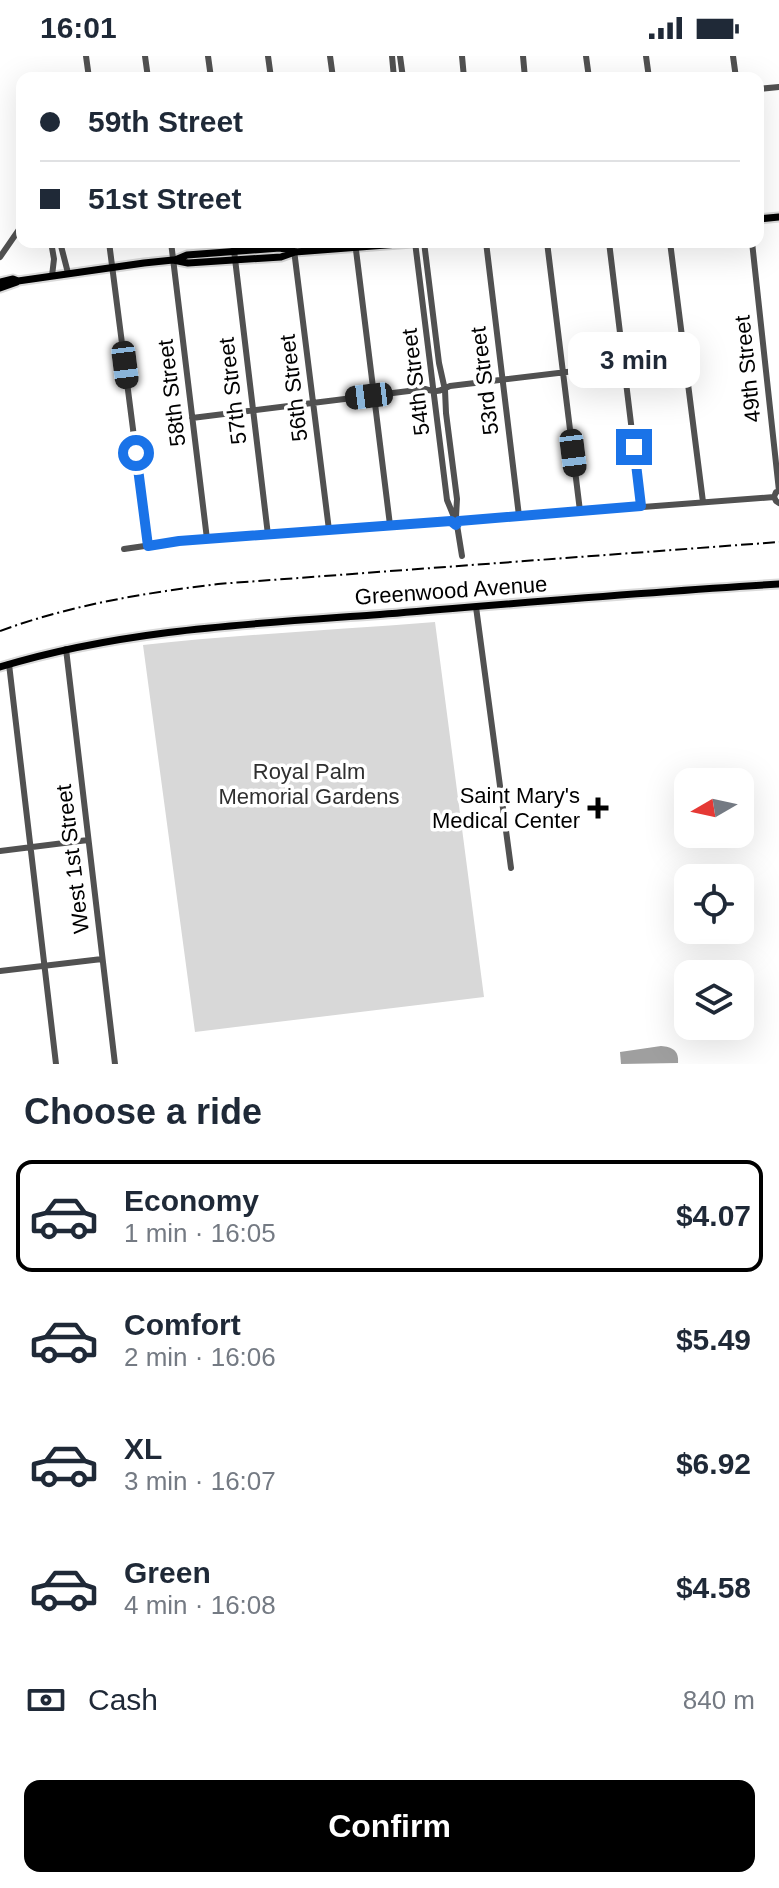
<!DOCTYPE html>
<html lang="en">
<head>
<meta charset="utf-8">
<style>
	body { margin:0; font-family:Helvetica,sans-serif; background:#f2f2f3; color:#1f2937; height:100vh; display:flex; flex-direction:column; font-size:30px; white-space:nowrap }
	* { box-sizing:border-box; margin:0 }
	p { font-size:26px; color:#747a83 }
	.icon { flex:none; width:44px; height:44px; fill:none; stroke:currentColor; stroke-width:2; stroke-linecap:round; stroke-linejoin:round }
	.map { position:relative; height:1008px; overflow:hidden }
	.details { display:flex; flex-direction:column; background:#fff; flex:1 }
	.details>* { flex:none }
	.hud { position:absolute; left:16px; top:16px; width:748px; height:176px; border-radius:16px; box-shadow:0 8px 32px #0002; display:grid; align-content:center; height:176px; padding:0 24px; background:#fff }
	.needle { width:52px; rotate:261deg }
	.buttons { position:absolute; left:674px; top:712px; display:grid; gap:16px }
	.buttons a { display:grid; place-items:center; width:80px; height:80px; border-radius:16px; background:#fff; box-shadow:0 8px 32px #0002; font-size:40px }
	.end { position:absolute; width:36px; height:36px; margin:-18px; border:10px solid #1a73e8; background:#fff; box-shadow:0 0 0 4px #fff }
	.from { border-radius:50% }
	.bubble { position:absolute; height:56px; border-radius:16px; background:#fff; box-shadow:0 8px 32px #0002; font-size:26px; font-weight:700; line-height:56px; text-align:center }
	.car { position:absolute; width:24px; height:48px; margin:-24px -12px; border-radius:10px; box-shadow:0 0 6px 2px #0007; background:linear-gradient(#222 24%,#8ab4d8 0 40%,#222 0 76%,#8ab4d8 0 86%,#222 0) }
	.hud b { display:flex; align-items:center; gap:28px; height:76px; font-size:30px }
	.hud b+b { border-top:2px solid #e0e1e3 }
	.hud i { width:20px; height:20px; background:#1f2937 }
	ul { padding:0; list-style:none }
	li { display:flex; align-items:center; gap:24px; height:112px; margin:0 16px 12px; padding:0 8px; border:4px solid transparent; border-radius:16px }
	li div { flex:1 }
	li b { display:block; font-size:30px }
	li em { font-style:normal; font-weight:700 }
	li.selected { border-color:#000 }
	li>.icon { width:72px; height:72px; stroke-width:1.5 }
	h2 { padding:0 24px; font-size:36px; line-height:96px }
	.pay { display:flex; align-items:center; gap:20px; height:88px; padding:0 24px; font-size:30px }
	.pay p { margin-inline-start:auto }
	.primary-button { display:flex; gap:16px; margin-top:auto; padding:16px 24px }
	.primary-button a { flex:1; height:92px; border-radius:16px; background:#000; color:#fff; font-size:32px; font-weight:700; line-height:92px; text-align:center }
	.status { display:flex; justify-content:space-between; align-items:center; height:56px; padding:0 40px; background:#fff; direction:ltr }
	.status svg { height:22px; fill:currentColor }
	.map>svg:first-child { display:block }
	.green { fill:#d8d8d8 }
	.water { fill:#9f9f9f }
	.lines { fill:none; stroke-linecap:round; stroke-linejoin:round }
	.major-casing { stroke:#dbdbdb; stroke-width:11 }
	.minor { stroke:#515151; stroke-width:6 }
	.major { stroke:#000; stroke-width:7 }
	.rail { stroke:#000; stroke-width:2; stroke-dasharray:12 4 2 4; stroke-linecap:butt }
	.route { stroke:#1a73e8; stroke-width:10 }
	.poi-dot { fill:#000; stroke:#fff; stroke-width:3 }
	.labels { text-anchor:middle; stroke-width:7; stroke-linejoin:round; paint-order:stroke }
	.street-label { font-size:22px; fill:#000; stroke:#fff }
	.park-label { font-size:22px; fill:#2f2f2f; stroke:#fff }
	.poi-label { font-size:22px; fill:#000; stroke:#fff; text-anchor:end }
</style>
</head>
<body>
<div class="status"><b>16:01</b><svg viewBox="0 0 49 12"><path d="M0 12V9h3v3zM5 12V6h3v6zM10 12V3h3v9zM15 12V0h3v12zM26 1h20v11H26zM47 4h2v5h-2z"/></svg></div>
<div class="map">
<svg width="779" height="1008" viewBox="0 0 779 1008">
	<rect width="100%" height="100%" fill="#fff"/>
	<!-- green -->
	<path class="green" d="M435,566L484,941L195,976L143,589C240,578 338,574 435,566Z"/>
	<!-- water -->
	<path class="water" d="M661,990C672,991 679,994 678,1007L621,1008L620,996Z"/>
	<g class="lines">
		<defs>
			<path id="major" d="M758,163L779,161
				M175,204L187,199L280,192L293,195
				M0,226L13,223L18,225L144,207L173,204L188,207L281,201L295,196L425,186
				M0,232L17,226
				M0,611C121,574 247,568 373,559C508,548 643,536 779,528"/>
		</defs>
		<!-- major casing -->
		<use href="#major" class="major-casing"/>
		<!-- minor -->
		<path class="minor" d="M86,0L89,22
			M145,0L148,22
			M208,0L211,22
			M268,0L271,22
			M330,0L333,22
			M392,0L394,22
			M400,0L403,22
			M462,0L464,22
			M523,0L525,22
			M586,0L589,22
			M646,0L649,22
			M733,0L736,22
			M758,33L779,31
			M51,186L54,203L52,220
			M60,186L68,217
			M109,186L148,490
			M171,186L207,483
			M233,186L268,479
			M293,186L329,474
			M355,186L390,469
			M415,186L447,444L454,461
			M424,186L439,307L445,334L446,357L457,443L456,461
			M486,186L519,460
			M547,186L580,455
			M609,186L641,450
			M670,186L703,446
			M752,186L779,435L776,436L774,441L776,445L779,447
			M0,201L18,175L22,172
			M192,362L425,333C440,337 438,335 450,330L684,302
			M459,465L774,441
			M457,469L462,500
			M124,493L179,485L451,465
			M476,551L511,812
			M66,593L115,1008
			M9,608L56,1008
			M0,795L88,784
			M0,915L102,903"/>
		<!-- major -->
		<use href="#major" class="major"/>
		<!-- rail -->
		<path class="rail" d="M0,575C71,549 144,537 218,528L779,486"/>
	</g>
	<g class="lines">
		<!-- route -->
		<path class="route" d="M136,397L148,490L179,485L451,465L456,469L459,465L641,450L634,391"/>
	</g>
	<!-- markers -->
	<path class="poi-dot" d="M594 740h8v8h8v8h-8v8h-8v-8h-8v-8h8z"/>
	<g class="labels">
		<!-- street labels -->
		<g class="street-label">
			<text transform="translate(747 313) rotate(-96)" y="8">49th Street</text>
			<text transform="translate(484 325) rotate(-97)" y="8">53rd Street</text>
			<text transform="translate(415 326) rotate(-97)" y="8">54th Street</text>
			<text transform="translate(293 332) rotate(-97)" y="8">56th Street</text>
			<text transform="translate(232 335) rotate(-97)" y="8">57th Street</text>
			<text transform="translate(171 337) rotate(-97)" y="8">58th Street</text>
			<text transform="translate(451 534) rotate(-4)" y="8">Greenwood Avenue</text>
			<text transform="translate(72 803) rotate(-97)" y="8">West 1st Street</text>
		</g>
		<!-- park labels -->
		<g class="park-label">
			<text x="309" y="723">Royal Palm<tspan x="309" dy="25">Memorial Gardens</tspan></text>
		</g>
		<!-- poi labels -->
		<g class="poi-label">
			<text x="580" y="747">Saint Mary's<tspan x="580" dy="25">Medical Center</tspan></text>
		</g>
	</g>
</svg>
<div class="buttons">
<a><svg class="needle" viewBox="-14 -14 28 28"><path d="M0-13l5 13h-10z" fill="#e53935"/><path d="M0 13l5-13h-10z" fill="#747a83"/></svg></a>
<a><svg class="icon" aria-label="locate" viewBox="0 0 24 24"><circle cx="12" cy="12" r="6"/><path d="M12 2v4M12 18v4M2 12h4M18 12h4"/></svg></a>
<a><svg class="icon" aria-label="layers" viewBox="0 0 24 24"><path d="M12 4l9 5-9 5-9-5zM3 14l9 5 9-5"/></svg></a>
</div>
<i class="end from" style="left:136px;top:397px"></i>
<i class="end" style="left:634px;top:391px"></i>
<div class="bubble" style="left:568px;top:276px;width:132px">3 min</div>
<i class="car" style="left:125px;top:309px;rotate:173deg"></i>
<i class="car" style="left:369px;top:340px;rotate:263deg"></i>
<i class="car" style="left:573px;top:397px;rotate:173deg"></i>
<div class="hud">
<b><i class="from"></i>59th Street</b>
<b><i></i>51st Street</b>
</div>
</div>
<section class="details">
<h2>Choose a ride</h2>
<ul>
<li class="selected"><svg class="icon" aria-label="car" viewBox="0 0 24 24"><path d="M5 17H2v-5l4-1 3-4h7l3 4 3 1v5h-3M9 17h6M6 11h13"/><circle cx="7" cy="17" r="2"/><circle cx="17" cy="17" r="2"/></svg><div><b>Economy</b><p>1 min · 16:05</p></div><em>$4.07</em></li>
<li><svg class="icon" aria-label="car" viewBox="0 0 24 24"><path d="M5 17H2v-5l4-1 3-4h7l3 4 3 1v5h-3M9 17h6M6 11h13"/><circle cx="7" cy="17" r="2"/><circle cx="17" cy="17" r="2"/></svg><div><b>Comfort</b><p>2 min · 16:06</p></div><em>$5.49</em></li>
<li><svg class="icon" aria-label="car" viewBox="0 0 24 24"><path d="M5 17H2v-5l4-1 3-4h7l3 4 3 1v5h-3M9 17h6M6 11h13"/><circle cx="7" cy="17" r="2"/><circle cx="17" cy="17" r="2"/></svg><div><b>XL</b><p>3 min · 16:07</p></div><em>$6.92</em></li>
<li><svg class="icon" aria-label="car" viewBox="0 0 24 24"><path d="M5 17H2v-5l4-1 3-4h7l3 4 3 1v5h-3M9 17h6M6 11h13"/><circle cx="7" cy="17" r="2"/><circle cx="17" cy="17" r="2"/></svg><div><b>Green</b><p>4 min · 16:08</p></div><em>$4.58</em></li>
</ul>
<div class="pay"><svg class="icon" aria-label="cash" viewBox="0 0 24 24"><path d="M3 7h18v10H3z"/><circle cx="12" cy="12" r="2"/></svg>Cash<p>840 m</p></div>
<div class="primary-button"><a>Confirm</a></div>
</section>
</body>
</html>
